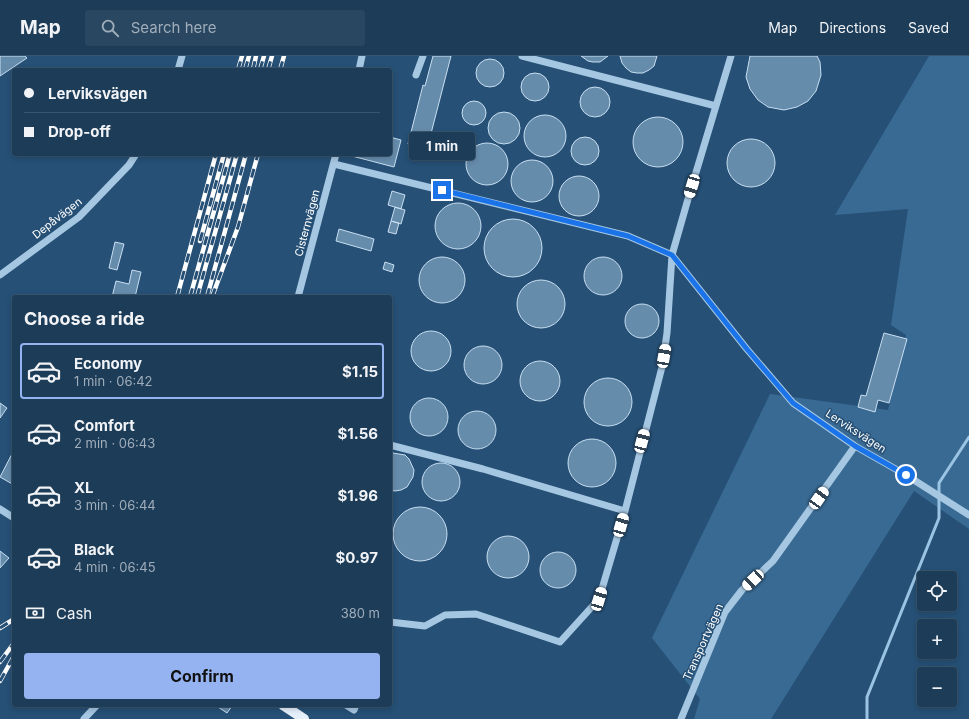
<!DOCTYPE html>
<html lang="en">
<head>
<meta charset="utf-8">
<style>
	body { margin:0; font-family:Inter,sans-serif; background:#294761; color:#f1f3f6; height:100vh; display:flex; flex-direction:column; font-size:15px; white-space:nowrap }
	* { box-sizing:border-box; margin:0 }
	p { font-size:13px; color:#a0adba }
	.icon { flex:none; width:22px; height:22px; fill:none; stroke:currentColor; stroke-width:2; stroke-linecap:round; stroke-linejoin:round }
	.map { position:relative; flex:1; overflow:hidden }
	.drawer { position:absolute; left:12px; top:239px; width:380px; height:412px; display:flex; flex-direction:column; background:#1c3c58; border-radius:4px; box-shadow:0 2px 6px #0003,0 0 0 1px #3a566e }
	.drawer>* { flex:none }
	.top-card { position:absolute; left:12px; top:12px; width:380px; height:88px; border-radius:4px; box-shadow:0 2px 6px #0003,0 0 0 1px #3a566e; display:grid; align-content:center; height:88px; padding:0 12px; background:#1c3c58 }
	.fabs { position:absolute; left:917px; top:515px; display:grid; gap:8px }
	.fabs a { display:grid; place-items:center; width:40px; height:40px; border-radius:4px; background:#1c3c58; box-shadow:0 2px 6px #0003,0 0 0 1px #3a566e; font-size:20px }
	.end { position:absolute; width:18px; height:18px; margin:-9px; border:5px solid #1a73e8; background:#fff; box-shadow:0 0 0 2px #fff }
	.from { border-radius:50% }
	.bubble { position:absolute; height:28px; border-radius:4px; background:#1c3c58; box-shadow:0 2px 6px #0003,0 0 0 1px #3a566e; font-size:13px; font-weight:700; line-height:28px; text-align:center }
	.car { position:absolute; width:12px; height:24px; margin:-12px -6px; border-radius:5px; box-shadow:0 0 3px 1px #0007; background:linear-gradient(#fff 24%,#345 0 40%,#fff 0 76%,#345 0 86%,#fff 0) }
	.top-card b { display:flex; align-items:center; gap:14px; height:38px; font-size:15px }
	.top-card b+b { border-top:1px solid #3a566e }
	.top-card i { width:10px; height:10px; background:#f1f3f6 }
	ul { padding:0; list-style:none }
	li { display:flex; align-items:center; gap:12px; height:56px; margin:0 8px 6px; padding:0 4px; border:2px solid transparent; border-radius:4px }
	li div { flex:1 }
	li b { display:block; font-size:15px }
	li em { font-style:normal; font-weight:700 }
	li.current { border-color:#95b2f1 }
	li>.icon { width:36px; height:36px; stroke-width:1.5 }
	h2 { padding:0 12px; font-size:18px; line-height:48px }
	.pay { display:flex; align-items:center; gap:10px; height:44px; padding:0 12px; font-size:15px }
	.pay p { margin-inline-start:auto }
	.primary-button { display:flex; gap:8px; margin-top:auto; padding:8px 12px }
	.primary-button a { flex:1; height:46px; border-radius:4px; background:#95b2f1; color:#111; font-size:16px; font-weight:700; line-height:46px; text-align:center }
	header { display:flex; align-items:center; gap:24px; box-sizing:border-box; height:56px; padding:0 20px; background:#1c3c58; border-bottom:1px solid #3a566e }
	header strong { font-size:19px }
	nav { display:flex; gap:22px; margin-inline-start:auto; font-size:14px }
	.search { width:280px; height:36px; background:#294761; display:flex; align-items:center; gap:10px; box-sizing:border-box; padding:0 14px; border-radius:4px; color:#a0adba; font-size:15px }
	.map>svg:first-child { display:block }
	.green { fill:#396a93 }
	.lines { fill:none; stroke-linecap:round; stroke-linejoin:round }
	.stream { stroke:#9bc3e3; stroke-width:3 }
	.building { fill:#668cac; stroke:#c8dff2 }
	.minor { stroke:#a6c7e2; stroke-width:7 }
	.major { stroke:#e5f0fb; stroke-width:10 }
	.rail-casing { stroke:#fff; stroke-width:4.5 }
	.rail { stroke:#265076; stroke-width:3; stroke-dasharray:9; stroke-linecap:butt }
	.route { stroke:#1a73e8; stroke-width:5 }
	.labels { text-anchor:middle; stroke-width:3; stroke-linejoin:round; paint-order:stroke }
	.street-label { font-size:11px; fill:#fff; stroke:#265076 }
</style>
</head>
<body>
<header>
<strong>Map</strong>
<div class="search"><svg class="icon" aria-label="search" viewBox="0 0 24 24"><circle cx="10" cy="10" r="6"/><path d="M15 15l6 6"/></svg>Search here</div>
<nav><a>Map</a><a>Directions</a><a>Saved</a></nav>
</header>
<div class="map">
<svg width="969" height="663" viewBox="0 0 969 663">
	<rect width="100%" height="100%" fill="#265076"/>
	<!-- green -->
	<path class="green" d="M929,0H969V473L914,435L771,663H694L700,643L652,582L770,338L888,354L906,279L891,269L908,153L835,159Z"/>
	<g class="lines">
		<!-- stream -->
		<path class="stream" d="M867,663V641L939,462V427L969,381"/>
	</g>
	<!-- building -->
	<path class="building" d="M0,0H25L27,2L0,20Z
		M433,0H451L427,93L408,88L423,29L425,30Z
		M581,0H608L600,6H593L588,5Z
		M620,0H657L654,10L649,14L643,17H637L631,16L626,12L622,7Z
		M750,0H817L820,6L821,19L816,35L808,45L797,51L784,54L768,51L758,44L750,33L746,21Z
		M476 17a14 14 0 1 1 28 0a14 14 0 1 1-28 0Z
		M521 31a14 14 0 1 1 28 0a14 14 0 1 1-28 0Z
		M580 46a15 15 0 1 1 30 0a15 15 0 1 1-30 0Z
		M462 57a12 12 0 1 1 24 0a12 12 0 1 1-24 0Z
		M488 72a16 16 0 1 1 32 0a16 16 0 1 1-32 0Z
		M524 80a21 21 0 1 1 42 0a21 21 0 1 1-42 0Z
		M633 86a25 25 0 1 1 50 0a25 25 0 1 1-50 0Z
		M571 95a14 14 0 1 1 28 0a14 14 0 1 1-28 0Z
		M390,81L401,84L394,111L348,99L390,98Z
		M727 107a24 24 0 1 1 48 0a24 24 0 1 1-48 0Z
		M466 108a21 21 0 1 1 42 0a21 21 0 1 1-42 0Z
		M511 125a21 21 0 1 1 42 0a21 21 0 1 1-42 0Z
		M559 140a20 20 0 1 1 40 0a20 20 0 1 1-40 0Z
		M392,135L405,139L401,153L388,149Z
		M435 170a23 23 0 1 1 46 0a23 23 0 1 1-46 0Z
		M395,151L405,154L401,168L391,165Z
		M484 192a29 29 0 1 1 58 0a29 29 0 1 1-58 0Z
		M391,165L399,167L396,178L388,176Z
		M339,173L374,183L371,195L336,185Z
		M115,186L124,188L117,214L109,212Z
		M584 220a19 19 0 1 1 38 0a19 19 0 1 1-38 0Z
		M419 224a23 23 0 1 1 46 0a23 23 0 1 1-46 0Z
		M385,206L394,209L392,216L383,213Z
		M132,214L141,216L135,241H112L116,225L129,228Z
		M517 248a24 24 0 1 1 48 0a24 24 0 1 1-48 0Z
		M625 265a17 17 0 1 1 34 0a17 17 0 1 1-34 0Z
		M411 295a20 20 0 1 1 40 0a20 20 0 1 1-40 0Z
		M884,277L907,283L889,347L878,344L875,356L858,351L861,339L866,340Z
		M464 309a19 19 0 1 1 38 0a19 19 0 1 1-38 0Z
		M520 325a20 20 0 1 1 40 0a20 20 0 1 1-40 0Z
		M584 346a24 24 0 1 1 48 0a24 24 0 1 1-48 0Z
		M410 361a19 19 0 1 1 38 0a19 19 0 1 1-38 0Z
		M0,347L7,352L0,362Z
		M458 374a19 19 0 1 1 38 0a19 19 0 1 1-38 0Z
		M568 407a24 24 0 1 1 48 0a24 24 0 1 1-48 0Z
		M14,394V429L0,421Z
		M393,397L405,399L409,403L414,414L413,421L407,431L401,434L395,435L390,434V398Z
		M422 426a19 19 0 1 1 38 0a19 19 0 1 1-38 0Z
		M393 478a27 27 0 1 1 54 0a27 27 0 1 1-54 0Z
		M487 501a21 21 0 1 1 42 0a21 21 0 1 1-42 0Z
		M0,495L9,502L0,512Z
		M540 514a18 18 0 1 1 36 0a18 18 0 1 1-36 0Z
		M215,649H230L232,650L227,657Z"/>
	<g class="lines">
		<!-- minor -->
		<path class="minor" d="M522,0L716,50
			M178,14L182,0
			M359,14L362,0
			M416,19L423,0
			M334,108L628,180L672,199L746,292L793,347L855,390L906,419L969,459
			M0,219L79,161L129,109L136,98
			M298,241L336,98
			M390,389L483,413L625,455
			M0,453L14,462
			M390,566L425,570L445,559L476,558L560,586L599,543L625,455L662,311L667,277L672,199L688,143L731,0
			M346,649L354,654L356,649
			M84,663L97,649
			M681,663L725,556L742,534L773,505L855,390"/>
		<!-- major -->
		<path class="major" d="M283,649L304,663"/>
		<defs>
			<path id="rail" d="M238,14L242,0
				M245,14L249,0
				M253,14L256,0
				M260,14L264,0
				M268,14L272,0
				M280,14L284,0
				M200,185L224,98
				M177,241L216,98
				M190,241L230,98
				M197,241L237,98
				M207,241L246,98
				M212,241L238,171L258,98
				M0,572L14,563
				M0,606L14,587
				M0,625L14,600"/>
		</defs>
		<!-- rail casing -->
		<use href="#rail" class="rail-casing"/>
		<!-- rail -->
		<use href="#rail" class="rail"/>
	</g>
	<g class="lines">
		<!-- route -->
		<path class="route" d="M442,134L628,180L672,199L746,292L793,347L855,390L906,419"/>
	</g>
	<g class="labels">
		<!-- street labels -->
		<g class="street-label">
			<text transform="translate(57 162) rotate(-38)" y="4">Depåvägen</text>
			<text transform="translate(307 167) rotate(-75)" y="4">Cisternvägen</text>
			<text transform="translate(856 375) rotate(33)" y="4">Lerviksvägen</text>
			<text transform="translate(703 586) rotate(-66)" y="4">Transportvägen</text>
		</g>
	</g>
</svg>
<div class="fabs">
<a><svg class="icon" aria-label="locate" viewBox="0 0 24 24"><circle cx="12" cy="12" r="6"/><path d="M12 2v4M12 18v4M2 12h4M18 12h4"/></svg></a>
<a>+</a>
<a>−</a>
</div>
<i class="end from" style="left:906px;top:419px"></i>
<i class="end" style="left:442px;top:134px"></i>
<div class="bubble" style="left:409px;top:76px;width:66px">1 min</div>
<i class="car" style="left:692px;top:130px;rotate:197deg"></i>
<i class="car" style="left:664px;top:300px;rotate:10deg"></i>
<i class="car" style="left:642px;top:385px;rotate:15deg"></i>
<i class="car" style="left:819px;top:442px;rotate:35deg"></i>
<i class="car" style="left:621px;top:469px;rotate:16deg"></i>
<i class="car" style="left:753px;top:524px;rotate:227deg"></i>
<i class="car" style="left:599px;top:543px;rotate:17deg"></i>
<div class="top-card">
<b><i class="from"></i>Lerviksvägen</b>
<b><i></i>Drop-off</b>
</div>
<section class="drawer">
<h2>Choose a ride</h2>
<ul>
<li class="current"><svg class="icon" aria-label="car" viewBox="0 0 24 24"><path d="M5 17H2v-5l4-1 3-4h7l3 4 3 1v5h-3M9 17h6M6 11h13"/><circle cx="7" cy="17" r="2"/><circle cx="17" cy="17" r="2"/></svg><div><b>Economy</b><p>1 min · 06:42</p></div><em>$1.15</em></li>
<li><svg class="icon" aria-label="car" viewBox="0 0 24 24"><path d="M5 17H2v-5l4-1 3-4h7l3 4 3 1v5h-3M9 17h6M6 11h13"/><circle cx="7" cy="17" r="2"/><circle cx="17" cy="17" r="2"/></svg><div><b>Comfort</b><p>2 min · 06:43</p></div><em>$1.56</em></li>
<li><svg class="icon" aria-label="car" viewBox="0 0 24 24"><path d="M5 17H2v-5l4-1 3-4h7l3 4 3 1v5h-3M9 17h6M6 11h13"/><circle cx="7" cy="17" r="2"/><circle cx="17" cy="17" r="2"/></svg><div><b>XL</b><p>3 min · 06:44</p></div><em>$1.96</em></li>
<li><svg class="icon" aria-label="car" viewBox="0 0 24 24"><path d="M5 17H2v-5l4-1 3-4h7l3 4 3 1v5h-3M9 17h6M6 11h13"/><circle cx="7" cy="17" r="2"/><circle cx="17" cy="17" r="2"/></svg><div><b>Black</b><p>4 min · 06:45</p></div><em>$0.97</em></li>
</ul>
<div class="pay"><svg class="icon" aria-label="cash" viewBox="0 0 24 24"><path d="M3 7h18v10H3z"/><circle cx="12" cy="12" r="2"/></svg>Cash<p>380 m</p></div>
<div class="primary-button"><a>Confirm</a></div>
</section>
</div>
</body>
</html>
